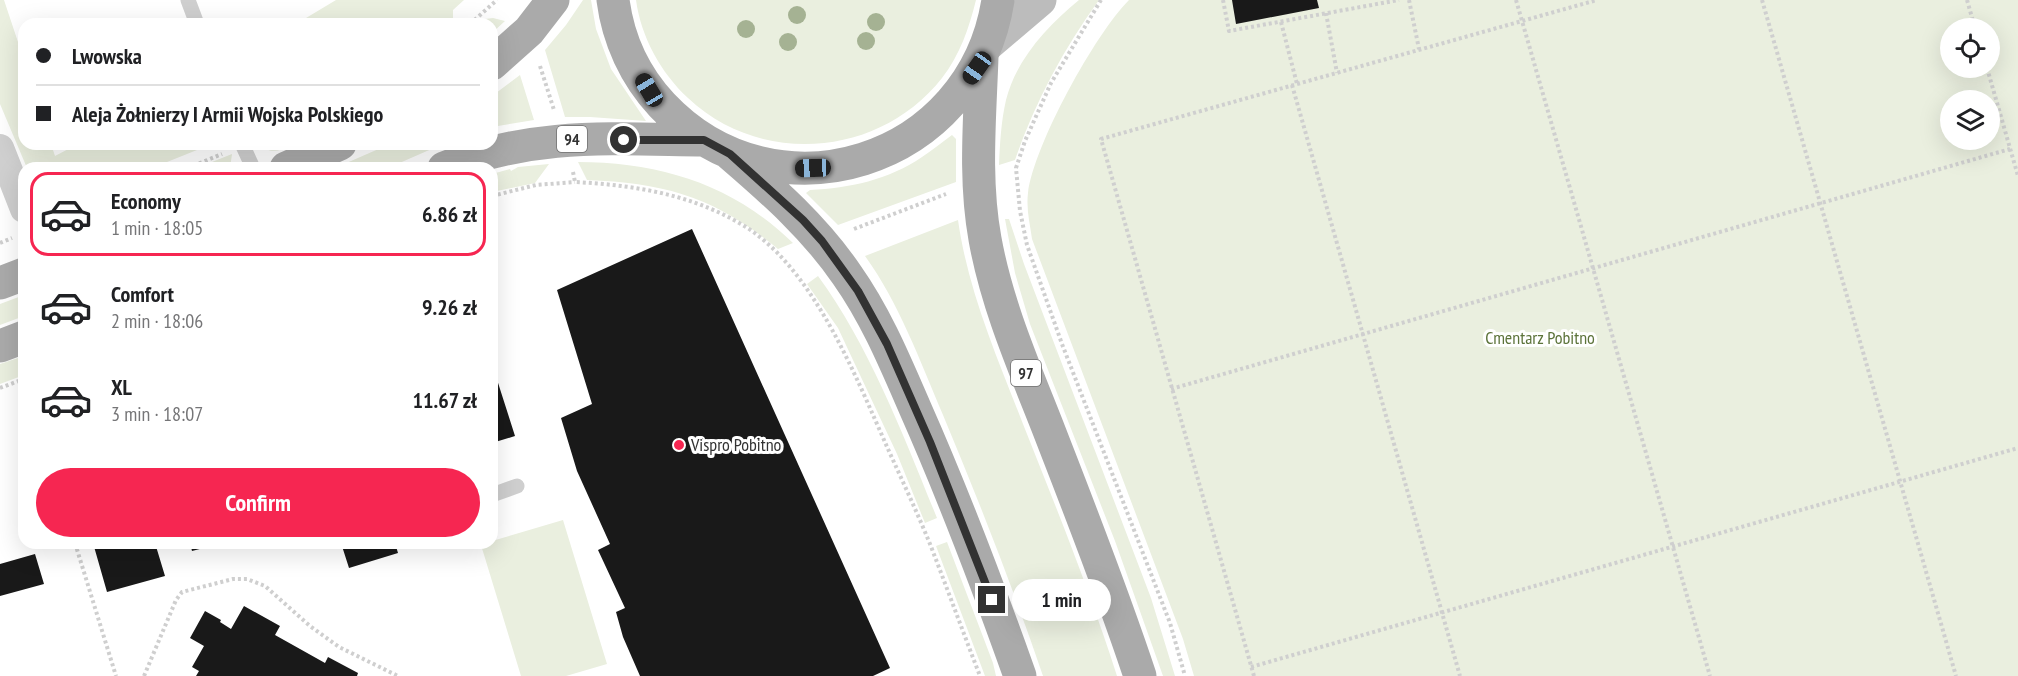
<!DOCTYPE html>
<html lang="en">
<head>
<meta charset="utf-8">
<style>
	body { margin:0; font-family:"PT Sans Narrow",sans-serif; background:#f2f2f2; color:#202124; height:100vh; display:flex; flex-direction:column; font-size:22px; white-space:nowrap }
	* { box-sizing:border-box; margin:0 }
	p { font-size:20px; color:#757577 }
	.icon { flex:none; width:33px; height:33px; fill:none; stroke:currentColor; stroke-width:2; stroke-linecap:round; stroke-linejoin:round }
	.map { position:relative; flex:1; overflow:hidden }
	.drawer { position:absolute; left:18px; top:162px; width:480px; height:387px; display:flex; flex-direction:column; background:#fff; border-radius:18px; box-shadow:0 6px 24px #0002 }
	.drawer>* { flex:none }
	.guide { position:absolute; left:18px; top:18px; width:480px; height:132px; border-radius:18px; box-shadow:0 6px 24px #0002; display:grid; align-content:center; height:132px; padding:0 18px; background:#fff }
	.controls { position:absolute; left:1940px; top:18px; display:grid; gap:12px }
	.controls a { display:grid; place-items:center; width:60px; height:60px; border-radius:50%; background:#fff; box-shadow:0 6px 24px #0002; font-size:30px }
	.end { position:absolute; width:27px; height:27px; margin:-14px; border:8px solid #323232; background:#fff; box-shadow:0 0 0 3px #fff }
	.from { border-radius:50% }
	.bubble { position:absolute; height:42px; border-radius:21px; background:#fff; box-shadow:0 6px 24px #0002; font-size:20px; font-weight:700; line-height:42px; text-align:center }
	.car { position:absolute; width:18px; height:36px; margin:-18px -9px; border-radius:8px; box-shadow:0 0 4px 2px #0007; background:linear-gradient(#222 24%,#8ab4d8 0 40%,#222 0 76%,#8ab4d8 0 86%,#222 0) }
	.guide b { display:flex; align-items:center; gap:21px; height:57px; font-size:22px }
	.guide b+b { border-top:2px solid #e0e0e0 }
	.guide i { width:15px; height:15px; background:#202124 }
	ul { padding:10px 0 0; list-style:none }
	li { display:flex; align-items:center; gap:18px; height:84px; margin:0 12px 9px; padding:0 6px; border:3px solid transparent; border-radius:18px }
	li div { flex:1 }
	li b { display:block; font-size:22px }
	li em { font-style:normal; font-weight:700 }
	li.on { border-color:#f62651 }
	li>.icon { width:54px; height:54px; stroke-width:1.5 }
	.action { display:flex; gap:12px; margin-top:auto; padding:12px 18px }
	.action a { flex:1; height:69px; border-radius:36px; background:#f62651; color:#fff; font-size:24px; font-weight:700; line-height:69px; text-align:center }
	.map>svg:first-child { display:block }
	.green { fill:#eaefdf; fill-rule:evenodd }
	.building { fill:#191919 }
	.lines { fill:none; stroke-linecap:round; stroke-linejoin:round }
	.path { stroke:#cfcfcf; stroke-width:4; stroke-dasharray:3 3; stroke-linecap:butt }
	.service { stroke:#cfcfcf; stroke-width:15 }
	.minor { stroke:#cfcfcf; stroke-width:28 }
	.secondary { stroke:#bcbcbc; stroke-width:33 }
	.primary { stroke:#aaa; stroke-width:33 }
	.tree { fill:#a5b293 }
	.route { stroke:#323232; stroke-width:8 }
	.poi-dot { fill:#f62651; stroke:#fff; stroke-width:2 }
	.labels { text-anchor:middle; stroke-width:6; stroke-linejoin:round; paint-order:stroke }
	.shield { fill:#fff; stroke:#707070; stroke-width:1.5 }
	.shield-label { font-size:16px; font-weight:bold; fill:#323232 }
	.park-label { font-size:18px; fill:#5c733a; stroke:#fff }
	.poi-label { font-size:18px; fill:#323232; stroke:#fff; text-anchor:start }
</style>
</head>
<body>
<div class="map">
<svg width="2018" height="676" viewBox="0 0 2018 676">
	<rect width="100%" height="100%" fill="#fff"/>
	<!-- green -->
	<path class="green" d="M0,0H4L24,60V144H51L55,156L78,144H212L152,168H27L0,104Z
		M336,0H464L453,10V22L450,24H296Z
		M583,0H591L596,29L611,69L646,121L590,117H565L545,50L566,25Z
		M636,0H976C969,28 960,55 942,78C880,157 761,167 688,98C661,73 641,37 636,0Z
		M1079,0H1099C1063,50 1035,102 1015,160L999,165C1000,143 1001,122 1006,100C1016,60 1047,26 1079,0Z
		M1129,0H2018V676H1194L1183,639L1032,239C1030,224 1026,209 1028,193C1034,145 1095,34 1129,0ZM1950,28H1989V68H1950ZM1950,100H1989V140H1950Z
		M493,18L505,21L492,33V24H481L480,22L485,19Z
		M520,75L534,120L492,127V96Z
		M952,135L956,139V182L838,225L806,193L810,190C850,188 888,180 922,157C933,150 942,142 952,135Z
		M261,144H290L291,146C278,151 271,154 259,145Z
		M390,144H443L388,168H335Z
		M232,154L230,168H197Z
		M578,162C660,162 734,185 793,243L778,249C716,198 667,183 587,180Z
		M549,164L535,183L492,192V174L510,169L511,171L518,167Z
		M1005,219H1009L1024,264L1151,598L1175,676H1163L1115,541L1030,324L1015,273Z
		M958,220C968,291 997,357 1023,424C1056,507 1090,591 1117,676H1043C1013,588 979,501 943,415C920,361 899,303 865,256Z
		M818,276C870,347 904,437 937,518L925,523L897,454L838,328L807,284Z
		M24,295V316L0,325V304Z
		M24,356V375L0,384V364Z
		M563,520L607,664L566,676H521L481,545L492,543V541Z
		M947,542L993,663L996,676H985L936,546Z"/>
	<!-- building -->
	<path class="building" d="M1232,0H1317L1319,8L1236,24Z
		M692,229L890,668L873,676H640L623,637L616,612L625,608L598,550L610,544L577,471L561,418L592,404L557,290Z
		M492,364L515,436L492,443Z
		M93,543H155L165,576L107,592Z
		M190,543H219V544L192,551Z
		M341,543H395L398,553L349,568Z
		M35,554L44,584L0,596V564Z
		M244,606L280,626L275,635L325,663L328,657L358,673L357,676H196L199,671L192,667L204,646L190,638L205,611L221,620L220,622L231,629Z"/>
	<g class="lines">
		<!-- path -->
		<path class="path" d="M1101,0L1051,83L1025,141L1016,168L1020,211L1027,245L1062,344L1170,623L1185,676
			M1223,0L1229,31L1399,0
			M1409,0L1419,49
			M1516,0L1710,676
			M1762,0L1956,676
			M1967,0L1975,28
			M1326,13L1337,73
			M1281,22L1297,84
			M470,24L497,0
			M540,66L554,110
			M1987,68L2018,176
			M1292,85L1460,676
			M188,168L222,154
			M573,172L575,182C633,185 690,194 741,224C813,266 855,375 888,449C902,480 917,512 930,544C947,588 963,632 980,676
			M492,196L536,185L575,182
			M854,229L946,194
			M0,243L12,238
			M0,388L24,379
			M1171,389L2010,149
			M75,543L116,676
			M1251,667L2018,448
			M144,676L176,600L182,592L233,579H247L265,586L310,626L339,647L398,676
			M1254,676L1101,139L1597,0"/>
		<!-- service -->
		<path class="service" d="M188,0L197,24
			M242,144L253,168
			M492,495L517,486"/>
		<!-- minor -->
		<path class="minor" d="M0,148L24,209"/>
		<!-- secondary -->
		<path class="secondary" d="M987,45L1040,0"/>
		<!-- primary -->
		<path class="primary" d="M613,0C618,39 635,76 662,105C776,226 973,163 998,0
			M982,57C980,117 974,179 985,239C997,306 1025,369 1050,433C1081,513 1113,594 1140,676
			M492,64L529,31L553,0
			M730,154C773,191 815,228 847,275C876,316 895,362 915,408C954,496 988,586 1020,676
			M286,168L340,144
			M444,168C533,132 611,139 704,140
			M0,283L24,274
			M0,346L24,337"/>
	</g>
	<!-- trees -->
	<g class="tree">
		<circle cx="797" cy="15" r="9"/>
		<circle cx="876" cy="22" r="9"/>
		<circle cx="746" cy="29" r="9"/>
		<circle cx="866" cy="41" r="9"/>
		<circle cx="788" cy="42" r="9"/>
	</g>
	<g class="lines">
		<!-- route -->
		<path class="route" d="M624,140H704L730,154L803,220L822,241L858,291L887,344L930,442L992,600"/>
	</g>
	<!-- markers -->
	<circle class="poi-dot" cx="679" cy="445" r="6"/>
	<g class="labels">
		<!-- shield labels -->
		<g class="shield">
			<rect x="557" y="126" width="30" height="26" rx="4.5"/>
			<rect x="1011" y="360" width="30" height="26" rx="4.5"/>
		</g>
		<g class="shield-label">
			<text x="572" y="145">94</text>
			<text x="1026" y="379">97</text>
		</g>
		<!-- park labels -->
		<g class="park-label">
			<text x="1540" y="344">Cmentarz Pobitno</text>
		</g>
		<!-- poi labels -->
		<g class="poi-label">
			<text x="691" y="451">Vispro Pobitno</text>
		</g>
	</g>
</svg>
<div class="controls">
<a><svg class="icon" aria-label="locate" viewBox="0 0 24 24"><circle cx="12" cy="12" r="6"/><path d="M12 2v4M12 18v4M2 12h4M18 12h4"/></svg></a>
<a><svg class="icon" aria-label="layers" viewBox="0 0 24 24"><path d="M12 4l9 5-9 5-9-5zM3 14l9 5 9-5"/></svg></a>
</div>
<i class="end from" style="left:624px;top:140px"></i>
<i class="end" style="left:992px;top:600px"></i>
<div class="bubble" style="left:1012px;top:579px;width:99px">1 min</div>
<i class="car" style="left:977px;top:68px;rotate:215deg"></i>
<i class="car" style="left:649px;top:90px;rotate:329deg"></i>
<i class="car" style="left:813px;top:168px;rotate:268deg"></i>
<div class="guide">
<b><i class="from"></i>Lwowska</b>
<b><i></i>Aleja Żołnierzy I Armii Wojska Polskiego</b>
</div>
<section class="drawer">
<ul>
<li class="on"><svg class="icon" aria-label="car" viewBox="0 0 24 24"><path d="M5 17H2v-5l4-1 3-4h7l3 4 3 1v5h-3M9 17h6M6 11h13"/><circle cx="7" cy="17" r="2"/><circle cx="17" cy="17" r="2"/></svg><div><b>Economy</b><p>1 min · 18:05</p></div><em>6.86 zł</em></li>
<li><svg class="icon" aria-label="car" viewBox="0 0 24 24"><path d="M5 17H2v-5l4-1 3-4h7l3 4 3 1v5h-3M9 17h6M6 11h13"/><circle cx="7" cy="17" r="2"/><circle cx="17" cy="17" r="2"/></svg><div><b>Comfort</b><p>2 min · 18:06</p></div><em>9.26 zł</em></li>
<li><svg class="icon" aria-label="car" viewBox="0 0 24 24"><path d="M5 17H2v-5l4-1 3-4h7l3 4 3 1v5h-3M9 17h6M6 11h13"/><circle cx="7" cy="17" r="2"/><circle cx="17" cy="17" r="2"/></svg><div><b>XL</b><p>3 min · 18:07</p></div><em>11.67 zł</em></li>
</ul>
<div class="action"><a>Confirm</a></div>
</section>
</div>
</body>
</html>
